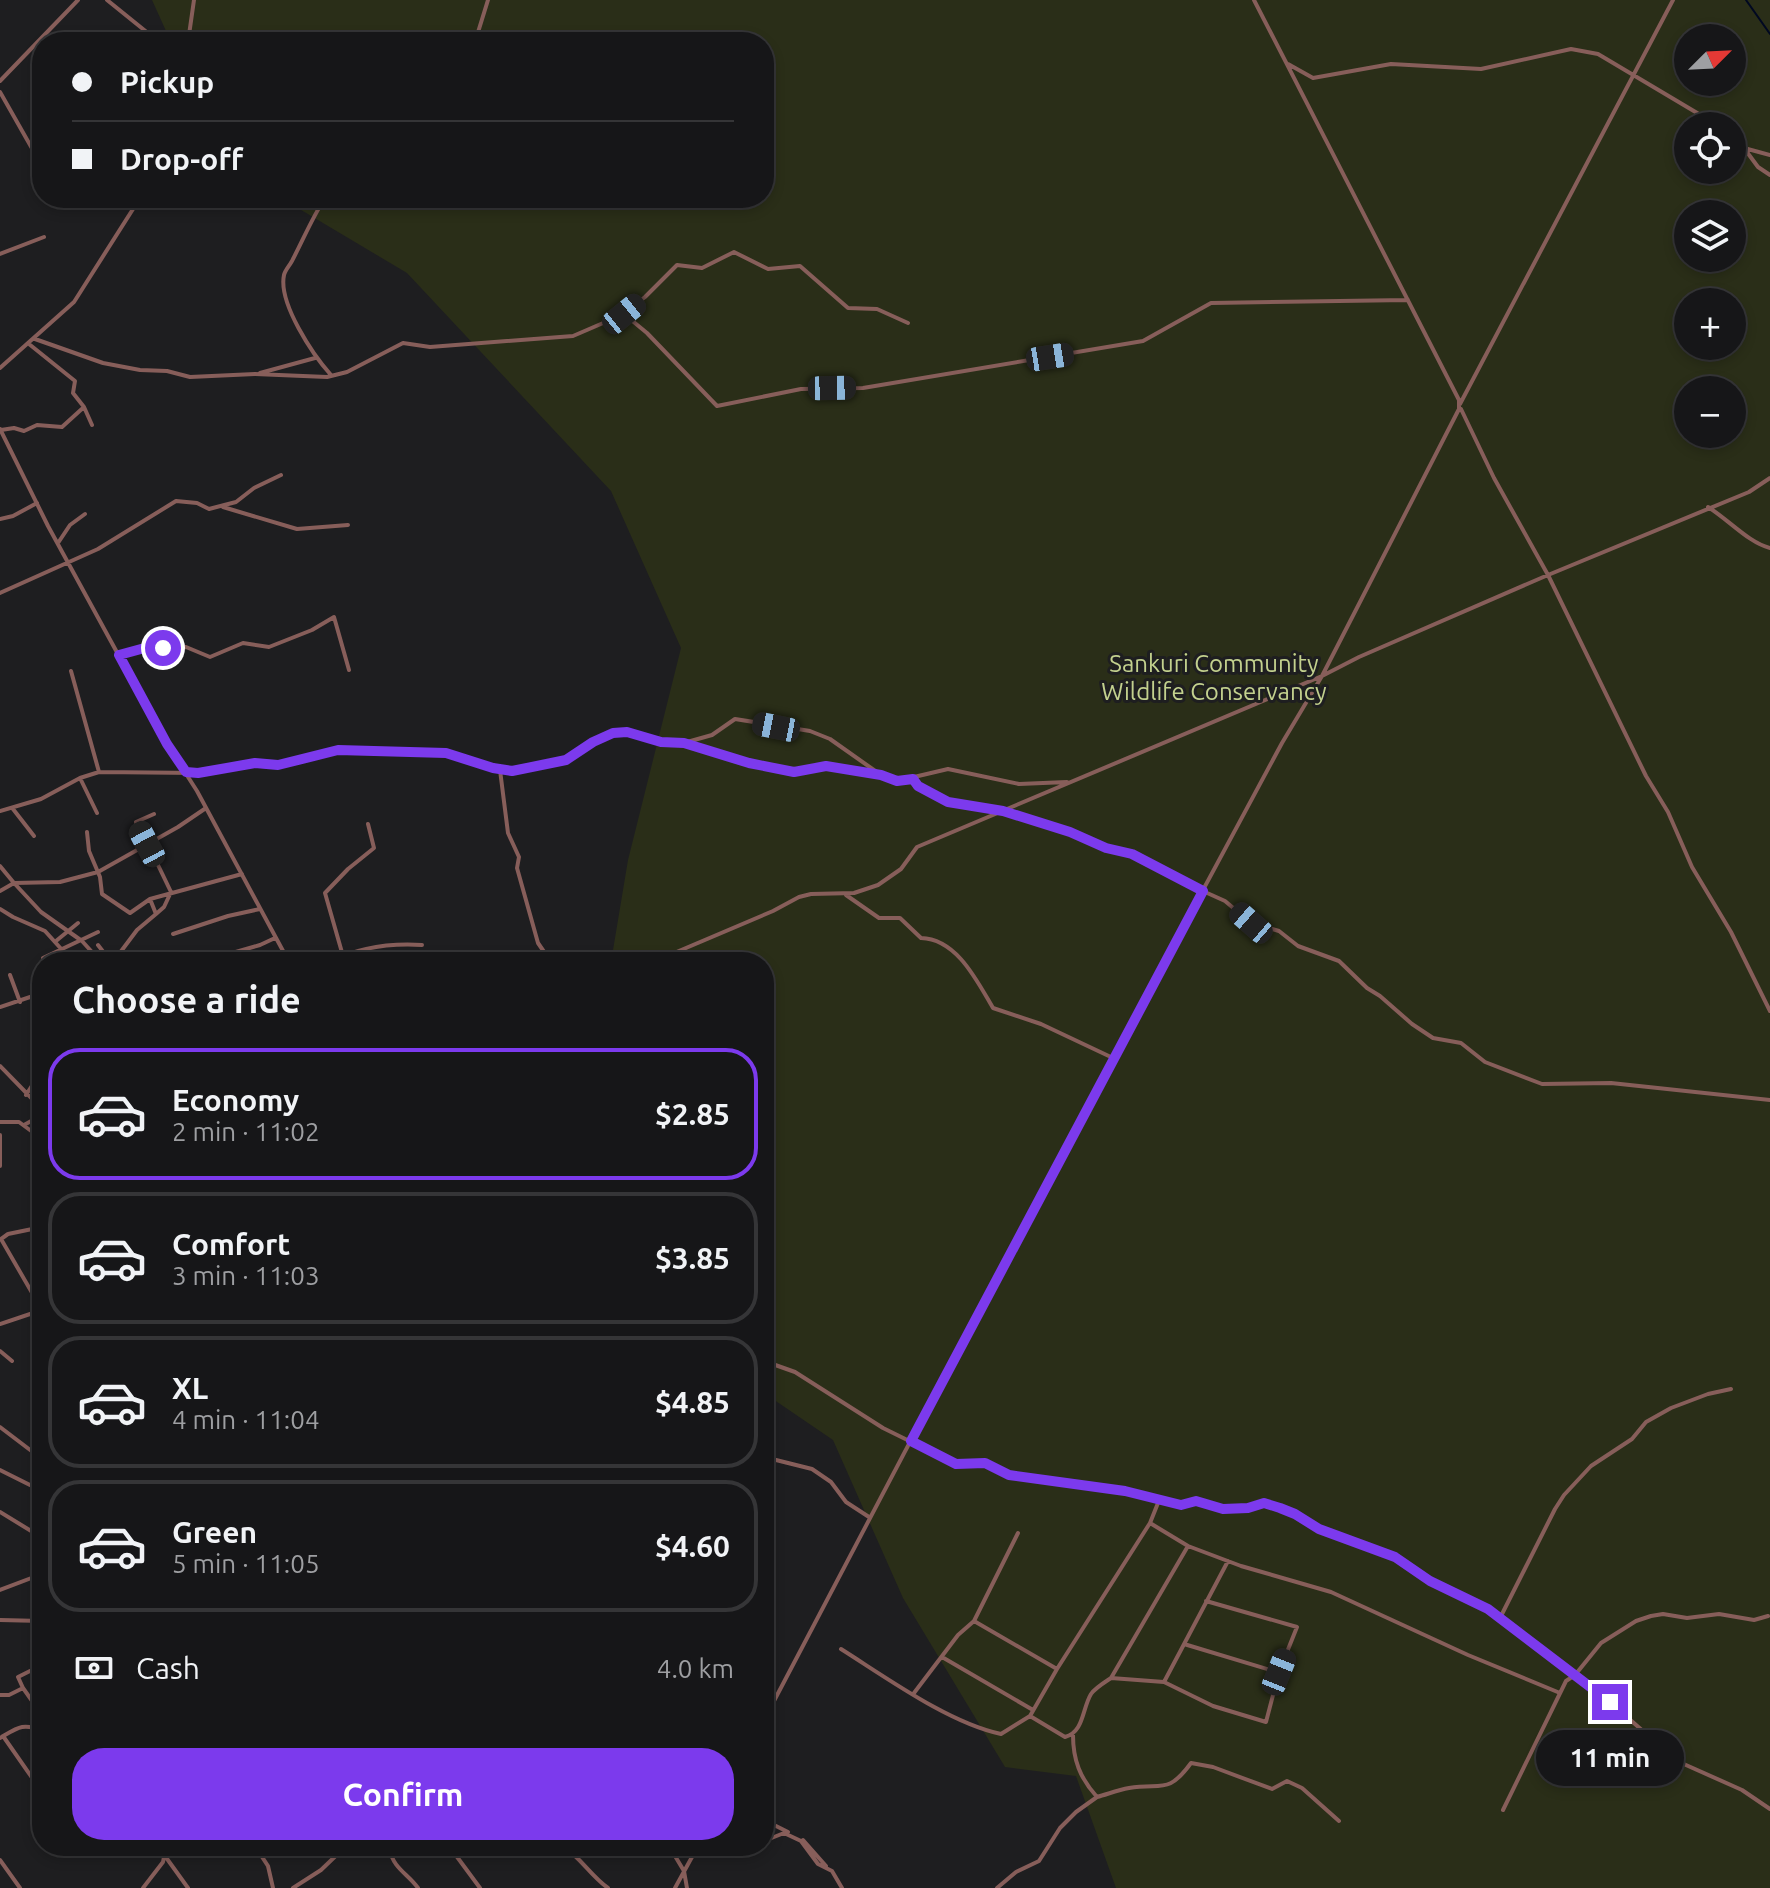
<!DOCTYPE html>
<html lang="en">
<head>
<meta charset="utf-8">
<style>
	body { margin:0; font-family:Ubuntu,sans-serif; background:#1f1f21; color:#f1f3f6; height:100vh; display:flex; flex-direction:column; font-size:30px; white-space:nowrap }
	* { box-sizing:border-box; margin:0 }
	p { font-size:26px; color:#9e9fa2 }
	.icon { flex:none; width:44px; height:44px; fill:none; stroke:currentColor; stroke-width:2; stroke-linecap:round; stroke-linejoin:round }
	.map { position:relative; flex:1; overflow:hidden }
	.sheet { position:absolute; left:32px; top:952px; width:742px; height:904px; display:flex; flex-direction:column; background:#161618; border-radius:32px; box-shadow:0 4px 12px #0003,0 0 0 2px #353537 }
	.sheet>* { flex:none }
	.banner { position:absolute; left:32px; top:32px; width:742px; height:176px; border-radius:32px; box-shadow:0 4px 12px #0003,0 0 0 2px #353537; display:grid; align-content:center; height:176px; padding:0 40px; background:#161618 }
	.needle { width:52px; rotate:66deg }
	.buttons { position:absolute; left:1674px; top:24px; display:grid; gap:16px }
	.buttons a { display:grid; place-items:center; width:72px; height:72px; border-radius:50%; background:#161618; box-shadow:0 4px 12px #0003,0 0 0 2px #353537; font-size:40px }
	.end { position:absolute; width:36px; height:36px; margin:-18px; border:10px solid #7c3aed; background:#fff; box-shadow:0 0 0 4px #fff }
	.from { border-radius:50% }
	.bubble { position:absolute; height:56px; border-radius:28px; background:#161618; box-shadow:0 4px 12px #0003,0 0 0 2px #353537; font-size:26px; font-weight:600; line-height:56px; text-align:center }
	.car { position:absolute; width:24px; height:48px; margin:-24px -12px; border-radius:10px; box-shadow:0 0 6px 2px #0007; background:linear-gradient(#222 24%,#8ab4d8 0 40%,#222 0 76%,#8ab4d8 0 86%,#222 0) }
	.banner b { display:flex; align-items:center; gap:28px; height:76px; font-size:30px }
	.banner b+b { border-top:2px solid #353537 }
	.banner i { width:20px; height:20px; background:#f1f3f6 }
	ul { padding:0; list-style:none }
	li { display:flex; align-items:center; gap:24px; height:132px; margin:0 16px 12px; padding:0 24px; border:4px solid #353537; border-radius:32px }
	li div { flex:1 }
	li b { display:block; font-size:30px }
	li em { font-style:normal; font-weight:600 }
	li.current { border-color:#7c3aed }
	li>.icon { width:72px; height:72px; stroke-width:1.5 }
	h2 { padding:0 40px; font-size:36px; line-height:96px }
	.pay { display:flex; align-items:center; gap:20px; height:88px; padding:0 40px; font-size:30px }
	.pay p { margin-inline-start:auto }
	.action { display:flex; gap:16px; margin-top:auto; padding:16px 40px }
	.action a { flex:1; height:92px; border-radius:32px; background:#7c3aed; color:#fff; font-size:32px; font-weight:600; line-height:92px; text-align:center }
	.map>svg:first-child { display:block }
	.green { fill:#2a2e18; fill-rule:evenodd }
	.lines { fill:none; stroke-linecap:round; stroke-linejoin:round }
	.stream { stroke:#000821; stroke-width:2 }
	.minor { stroke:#875e5a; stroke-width:4 }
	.route { stroke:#7c3aed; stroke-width:10 }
	.labels { text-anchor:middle; stroke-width:6; stroke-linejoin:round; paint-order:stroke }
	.park-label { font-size:24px; fill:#c3d18e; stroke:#1e1e20 }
</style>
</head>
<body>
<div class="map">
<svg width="1770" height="1888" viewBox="0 0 1770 1888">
	<rect width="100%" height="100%" fill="#1e1e20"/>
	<!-- green -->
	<path class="green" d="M152,0H1770V1888H1116L1076,1776L1005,1767L903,1598L833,1440L764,1393V962H611L628,860L681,648L611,491L407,273L281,198H764V42H171ZM1688,38H1732V82H1688ZM1688,126H1732V170H1688ZM1688,214H1732V258H1688ZM1688,302H1732V346H1688ZM1688,390H1732V434H1688Z"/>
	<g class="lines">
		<!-- stream -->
		<path class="stream" d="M1746,0L1770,34"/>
		<!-- minor -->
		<path class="minor" d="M107,0L159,42
			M188,42L194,0
			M475,42L488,0
			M1288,64L1313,78L1391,64L1481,69L1571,49L1598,54L1719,126
			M0,81L78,0
			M0,92L42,166
			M1732,137L1744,148L1770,155
			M1744,148L1758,167L1770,175
			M325,198C312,218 304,238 293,259C291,264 285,270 284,275C278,303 313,355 331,375
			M0,254L44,237
			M624,314L647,333L717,406L801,389L863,388L1143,341L1211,303L1408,300
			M35,339L103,363L140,370L167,371L190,377L255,374L327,377L347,372L403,343L430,347L573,336L624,314L645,297L677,265L702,268L734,252L768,269L800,266L848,308L877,309L908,323
			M0,368L74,302L140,198
			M260,373L315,358
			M1460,404L1673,0
			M84,407L92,425
			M1461,409L1494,478L1548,575L1646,776L1668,812L1692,867L1731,932L1770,1011
			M0,429L48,526L167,744L197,791L289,962
			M1,430L14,428L24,431L37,425L62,427L84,407L73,393L75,381L29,344
			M223,507L297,529L348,525
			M1708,507C1729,520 1749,543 1770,548
			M0,519L13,516L37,503
			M58,543L70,525L85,514
			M0,593L98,549L176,501L197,503L209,509L236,502L254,488L281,475
			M119,655L141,649L186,647L210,657L243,643L269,647L312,630L334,617L349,670
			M71,671L99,772
			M686,744L749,763L794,772L826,766L881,775
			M500,770L508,833L519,857L517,868L538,943L551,962
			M80,778L97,813
			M913,779L918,786L948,802L1003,811L1070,832L1106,848L1132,854L1176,879L1225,901L1251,923L1279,931L1298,946L1339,961L1367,988L1380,996L1412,1024L1433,1038L1461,1043L1485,1062L1542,1084L1611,1083L1770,1100
			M13,809L34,836
			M0,811L41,799L80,778L99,772L198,773L255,763L278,765L338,750L446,753L493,768L512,771L566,760L593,742L613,733L627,732L661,742L680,744L712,735L735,719L810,731L830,739L881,775L897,781L948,769L1019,784L1067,782
			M87,832L89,851L100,877L102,894L130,913L150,899L242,874
			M147,844L136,822L154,814
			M0,866L14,883L0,891
			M846,895L879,918H900L921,938C957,939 977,981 993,1008L1041,1024L1113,1058
			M0,909L13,917L45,931L73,962
			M156,914L164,907L171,892L158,865
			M173,934L228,916L260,909
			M56,941L78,923
			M98,945L111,962
			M343,956L325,893L348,869L374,848L368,824
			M43,958L98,932
			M208,960L260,945L275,938
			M58,962L70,957
			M101,962L82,941L41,912L14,883L60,882L98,872L178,827L206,808
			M113,962L137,930L156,914L150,899
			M330,962C359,947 390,943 422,945
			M653,962L773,911L799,897L811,894L854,893L878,885L901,869L917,847L1322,676L1359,657L1548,575L1749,492L1770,478
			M42,969V968
			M10,975L20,1002
			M0,1007L42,993
			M0,1066L42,1109
			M26,1095L42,1070
			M0,1122H19L42,1139
			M24,1125L42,1115
			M0,1135V1166
			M42,1310L1,1239L8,1234L42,1227
			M33,1314L42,1321
			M0,1324L42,1310
			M0,1351L12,1361
			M764,1361L795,1372L883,1428L956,1464L985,1463L1009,1475L1125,1491L1181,1505L1196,1501L1223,1509L1248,1508L1264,1503L1295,1514L1319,1529L1395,1557L1430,1581L1488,1609L1610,1702L1677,1761L1742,1790L1770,1809
			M0,1427L42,1459
			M764,1457L812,1469L831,1482L846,1502L869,1517
			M0,1470L42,1491
			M0,1512L41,1537
			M1150,1523L1188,1546L1241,1566L1331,1592L1468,1655L1560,1693
			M0,1590L42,1574
			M1500,1618L1555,1509L1564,1495L1591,1466L1632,1439L1646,1422L1671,1408L1708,1394L1731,1389
			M0,1620L42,1621
			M974,1621L1057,1669L1030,1716
			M1184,1644L1277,1672
			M841,1649C887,1678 949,1723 1001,1734L1030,1716L1065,1737C1084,1732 1082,1709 1091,1694C1095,1688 1105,1682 1111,1678L1164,1682L1228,1561
			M942,1657L1033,1710
			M1057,1669L1150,1523L1160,1498
			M1111,1678L1188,1546
			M1164,1682L1213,1706L1266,1722L1279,1672L1297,1627L1206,1601
			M23,1688L18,1677L42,1665
			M914,1693L958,1635L974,1621L1018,1533
			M0,1695H9L23,1688L42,1715
			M764,1720L1067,1143L1282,743L1322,676L1459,409V400L1254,0
			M3,1736L42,1792
			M0,1738C17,1728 23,1722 42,1731
			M1097,1797C1108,1794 1118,1790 1129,1788C1161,1782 1167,1796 1191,1763L1213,1767L1272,1789L1287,1781L1302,1788L1339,1821
			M1503,1810L1566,1681L1575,1675L1601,1643L1636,1621L1651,1616L1663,1614L1687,1618L1719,1614L1754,1620L1768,1616
			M764,1820L788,1832
			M803,1840L826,1866
			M764,1841L784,1833L801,1841L818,1864L832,1871L842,1888
			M88,1846H102
			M255,1846L268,1866L273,1888
			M373,1846L390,1850C393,1868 408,1874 418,1888
			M449,1846L480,1888
			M563,1846C581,1858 591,1876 608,1888
			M669,1846L684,1871L687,1888
			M720,1846L736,1850L751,1846
			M165,1856L188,1888
			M0,1860L20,1888
			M143,1888L163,1862L166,1846
			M293,1888L321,1870L345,1847L370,1846
			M675,1888L698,1846
			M997,1888L1016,1872L1039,1861L1060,1828L1076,1812L1097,1797C1080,1778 1073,1760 1073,1735"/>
	</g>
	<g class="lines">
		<!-- route -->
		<path class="route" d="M163,648L141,649L119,655L167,744L186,772L198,773L255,763L278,765L338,750L446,753L493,768L512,771L566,760L593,742L613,733L627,732L661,742L684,743L749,763L794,772L826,766L881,775L897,781L913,779L918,786L948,802L1003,811L1070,832L1106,848L1132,854L1203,891L911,1441L956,1464L985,1463L1009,1475L1125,1491L1181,1505L1196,1501L1223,1509L1248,1508L1264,1503L1280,1508L1295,1514L1319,1529L1395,1557L1430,1581L1488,1609L1610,1702"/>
	</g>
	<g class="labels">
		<!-- park labels -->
		<g class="park-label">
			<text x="1214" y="672">Sankuri Community<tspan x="1214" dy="28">Wildlife Conservancy</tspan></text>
		</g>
	</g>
</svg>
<div class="buttons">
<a><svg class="needle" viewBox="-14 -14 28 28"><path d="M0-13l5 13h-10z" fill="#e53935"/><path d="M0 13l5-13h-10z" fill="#9e9fa2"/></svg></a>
<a><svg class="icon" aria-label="locate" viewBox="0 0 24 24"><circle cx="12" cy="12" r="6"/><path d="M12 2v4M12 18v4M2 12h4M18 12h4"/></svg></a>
<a><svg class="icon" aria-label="layers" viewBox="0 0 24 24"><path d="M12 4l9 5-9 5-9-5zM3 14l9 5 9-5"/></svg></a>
<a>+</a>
<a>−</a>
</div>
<i class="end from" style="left:163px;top:648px"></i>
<i class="end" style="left:1610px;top:1702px"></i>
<div class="bubble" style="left:1536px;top:1730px;width:148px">11 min</div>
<i class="car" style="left:624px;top:314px;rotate:51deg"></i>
<i class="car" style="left:1050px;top:357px;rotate:81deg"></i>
<i class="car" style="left:832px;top:388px;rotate:89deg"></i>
<i class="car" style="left:776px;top:727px;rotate:281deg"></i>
<i class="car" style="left:147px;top:844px;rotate:332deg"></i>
<i class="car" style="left:1251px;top:923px;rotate:311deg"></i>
<i class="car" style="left:1279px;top:1672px;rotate:22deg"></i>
<div class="banner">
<b><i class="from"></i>Pickup</b>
<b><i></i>Drop-off</b>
</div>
<section class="sheet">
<h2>Choose a ride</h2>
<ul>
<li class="current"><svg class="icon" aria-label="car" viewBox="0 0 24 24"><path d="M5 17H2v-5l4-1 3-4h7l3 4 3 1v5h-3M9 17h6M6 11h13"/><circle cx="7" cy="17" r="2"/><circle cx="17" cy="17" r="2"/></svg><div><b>Economy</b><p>2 min · 11:02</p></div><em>$2.85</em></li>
<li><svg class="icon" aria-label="car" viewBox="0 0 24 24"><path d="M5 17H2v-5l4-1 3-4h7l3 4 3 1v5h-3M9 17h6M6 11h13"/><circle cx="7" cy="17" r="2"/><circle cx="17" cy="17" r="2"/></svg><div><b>Comfort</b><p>3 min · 11:03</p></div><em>$3.85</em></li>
<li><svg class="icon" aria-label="car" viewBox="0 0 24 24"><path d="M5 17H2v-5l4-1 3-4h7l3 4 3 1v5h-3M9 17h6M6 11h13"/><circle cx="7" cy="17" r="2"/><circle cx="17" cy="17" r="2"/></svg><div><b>XL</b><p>4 min · 11:04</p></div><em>$4.85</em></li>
<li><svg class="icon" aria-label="car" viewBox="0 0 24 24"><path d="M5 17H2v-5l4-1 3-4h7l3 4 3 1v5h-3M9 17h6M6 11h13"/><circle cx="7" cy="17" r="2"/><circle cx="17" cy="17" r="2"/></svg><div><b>Green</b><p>5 min · 11:05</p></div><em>$4.60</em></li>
</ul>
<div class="pay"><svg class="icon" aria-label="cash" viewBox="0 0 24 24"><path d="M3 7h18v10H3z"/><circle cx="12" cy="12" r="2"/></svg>Cash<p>4.0 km</p></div>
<div class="action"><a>Confirm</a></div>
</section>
</div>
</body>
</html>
